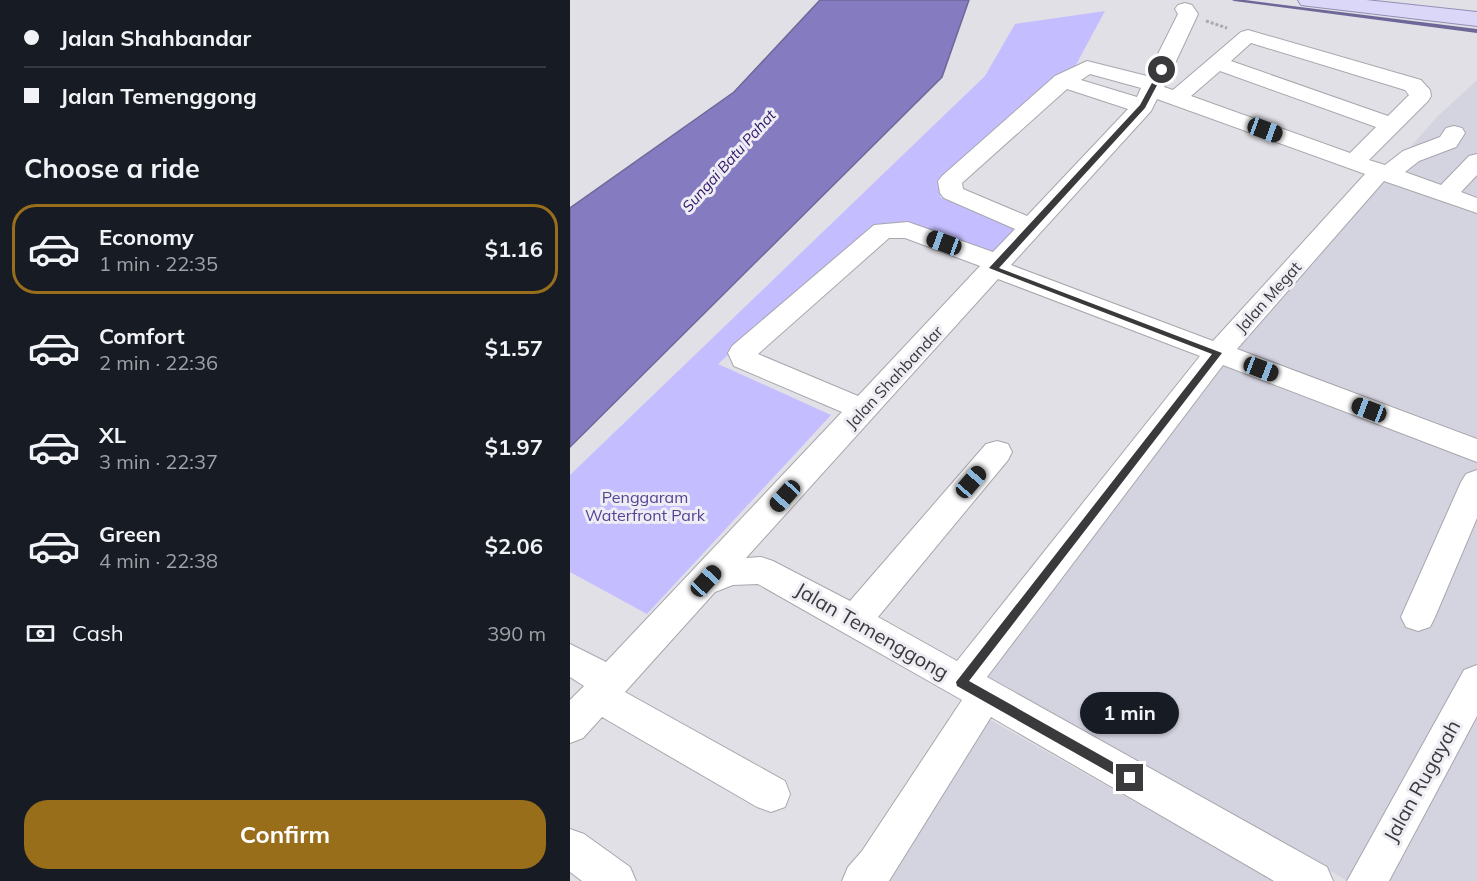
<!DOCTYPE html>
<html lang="en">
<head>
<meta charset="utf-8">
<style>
	body { margin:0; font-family:Mulish,sans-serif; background:#242831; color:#f1f3f6; height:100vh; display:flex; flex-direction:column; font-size:22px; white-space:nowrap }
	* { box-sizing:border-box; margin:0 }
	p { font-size:20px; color:#9ea1a6 }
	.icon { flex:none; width:33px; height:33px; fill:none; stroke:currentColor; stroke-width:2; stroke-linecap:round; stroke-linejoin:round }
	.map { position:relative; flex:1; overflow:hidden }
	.side { display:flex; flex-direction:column; background:#171b24; width:570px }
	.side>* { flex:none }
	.banner { display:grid; align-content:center; height:132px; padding:0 24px; background:#171b24 }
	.end { position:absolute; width:27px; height:27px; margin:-14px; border:8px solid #3a3a3c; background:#fff; box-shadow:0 0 0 3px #fff }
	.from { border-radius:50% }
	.bubble { position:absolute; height:42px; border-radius:21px; background:#171b24; box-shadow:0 2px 4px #0004; font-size:20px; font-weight:700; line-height:42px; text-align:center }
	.car { position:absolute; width:18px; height:36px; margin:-18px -9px; border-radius:8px; box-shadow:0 0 4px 2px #0007; background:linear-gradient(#222 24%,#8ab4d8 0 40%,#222 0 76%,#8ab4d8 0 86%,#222 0) }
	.banner b { display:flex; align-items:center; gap:21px; height:57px; font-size:22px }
	.banner b+b { border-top:2px solid #363941 }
	.banner i { width:15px; height:15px; background:#f1f3f6 }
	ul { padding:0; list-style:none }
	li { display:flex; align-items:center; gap:18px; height:90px; margin:0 12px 9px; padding:0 12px; border:3px solid transparent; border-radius:24px }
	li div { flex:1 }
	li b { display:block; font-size:22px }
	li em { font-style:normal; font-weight:700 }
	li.current { border-color:#986e1b }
	li>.icon { width:54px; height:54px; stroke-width:1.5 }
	h2 { padding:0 24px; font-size:27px; line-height:72px }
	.pay { display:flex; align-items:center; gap:15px; height:66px; padding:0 24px; font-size:22px }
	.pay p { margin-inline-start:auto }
	.cta { display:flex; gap:12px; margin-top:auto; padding:12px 24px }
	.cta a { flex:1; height:69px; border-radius:24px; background:#986e1b; color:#fff; font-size:24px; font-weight:700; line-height:69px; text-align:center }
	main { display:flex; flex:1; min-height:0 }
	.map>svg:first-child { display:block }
	.built { fill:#d4d3e0 }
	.green { fill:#c4bdff }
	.water { fill:#847bc1; stroke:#6e6899; stroke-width:1.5 }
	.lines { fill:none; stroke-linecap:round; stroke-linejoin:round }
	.stream { fill:#6e6899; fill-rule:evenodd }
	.minor-casing { stroke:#a7a7ad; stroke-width:2 }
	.major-casing { stroke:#938fb4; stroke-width:2 }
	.path { stroke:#aaa9ae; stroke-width:3; stroke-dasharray:3 2; stroke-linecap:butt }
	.minor { fill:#fff; fill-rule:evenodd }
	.major { fill:#dbd7f8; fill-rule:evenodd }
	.route { fill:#3a3a3c }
	.labels { text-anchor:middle; stroke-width:6; stroke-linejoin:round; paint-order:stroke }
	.far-water-label { font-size:15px; font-style:italic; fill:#2e1367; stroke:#eeedf3 }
	.street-label { font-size:16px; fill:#3a3a3c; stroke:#eeedf3 }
	.park-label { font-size:16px; fill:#544297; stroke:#eeedf3 }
	.near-street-label { font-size:20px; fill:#3a3a3c; stroke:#eeedf3 }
</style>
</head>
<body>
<main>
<section class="side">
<div class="banner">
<b><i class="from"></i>Jalan Shahbandar</b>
<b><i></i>Jalan Temenggong</b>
</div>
<h2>Choose a ride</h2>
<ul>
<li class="current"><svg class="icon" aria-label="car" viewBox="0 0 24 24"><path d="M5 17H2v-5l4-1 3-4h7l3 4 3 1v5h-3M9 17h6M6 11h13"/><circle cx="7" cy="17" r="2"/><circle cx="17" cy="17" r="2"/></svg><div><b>Economy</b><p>1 min · 22:35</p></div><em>$1.16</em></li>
<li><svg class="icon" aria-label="car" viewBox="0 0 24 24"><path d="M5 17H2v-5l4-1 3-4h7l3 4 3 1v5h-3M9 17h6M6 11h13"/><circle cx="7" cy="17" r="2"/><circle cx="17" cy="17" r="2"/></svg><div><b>Comfort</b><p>2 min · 22:36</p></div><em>$1.57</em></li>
<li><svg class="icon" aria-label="car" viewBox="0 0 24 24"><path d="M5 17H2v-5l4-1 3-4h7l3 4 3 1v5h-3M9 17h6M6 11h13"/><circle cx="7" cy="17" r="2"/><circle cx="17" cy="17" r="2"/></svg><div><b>XL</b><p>3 min · 22:37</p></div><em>$1.97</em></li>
<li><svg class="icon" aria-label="car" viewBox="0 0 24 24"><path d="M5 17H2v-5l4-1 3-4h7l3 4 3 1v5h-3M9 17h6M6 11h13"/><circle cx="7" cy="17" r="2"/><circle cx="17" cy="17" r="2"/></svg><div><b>Green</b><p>4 min · 22:38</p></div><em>$2.06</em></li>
</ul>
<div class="pay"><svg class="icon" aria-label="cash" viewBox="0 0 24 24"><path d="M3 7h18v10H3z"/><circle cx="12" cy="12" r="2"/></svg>Cash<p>390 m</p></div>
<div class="cta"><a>Confirm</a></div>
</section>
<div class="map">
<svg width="907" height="881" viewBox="0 0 907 881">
	<rect width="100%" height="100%" fill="#e1e0e6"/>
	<!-- built -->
	<path class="built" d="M907,80V881H778L412,673L662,347L867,117Z
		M415,717L704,881H310Z"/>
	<!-- green -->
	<path class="green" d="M535,11L501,74L380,176L370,197L450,228L421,258L338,225L297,230L148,364L261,415L77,614L0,572V475L415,76L445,24Z"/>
	<!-- water -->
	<path class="water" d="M250,0H399L372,77L0,447V208L164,92Z"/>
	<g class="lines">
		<!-- stream -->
		<path class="stream" d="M662,0H675L907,29V33L664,1Z"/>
		<defs>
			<path id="minor" d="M615,3L622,5L628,14L594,87L603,90L671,32L678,30L851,80L860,90L861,96L858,101L799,160L815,165L833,151L870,137L876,128L884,126L892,128L895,133L886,147L849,161L835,172L871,185L899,156L907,154V175L891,192L907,198V213L814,181L667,349L907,439V462L653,365L417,677L757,867L763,881H704L421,717L319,881H272L278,867L292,851L392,700L188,584L163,585L145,592L55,692L215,781L220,794L215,807L201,812L187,807L32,717L13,738L0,743V700L14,686L0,677V644L36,662L272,412L164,366L158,353L162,346L304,225L338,222L423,252L445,229L374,198L370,193L368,181L372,176L485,76L517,61L577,76L608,14L605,9L608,5ZM681,43L835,90L839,95L818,116L661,61ZM650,71L806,127L780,153L621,96ZM520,74L571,88L567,97L511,80ZM497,89L558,109L457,216L393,189L392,183ZM587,99L795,174L643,341L441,265L581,111ZM319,238H335L410,266L288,396L188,354ZM428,279L630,356L387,661L308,617L438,460L442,452L438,444L427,441L416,444L280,601L203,561L191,557L176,558Z
				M907,470V518L865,617L860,627L848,631L836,627L831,617L891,482L896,474Z
				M907,665V716L819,881H777L894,670Z
				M0,829L14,834L60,867L66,881H12L0,872Z"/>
			<path id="major" d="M728,0H796L907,12V26L739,6L731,5Z"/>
		</defs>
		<!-- minor casing -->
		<use href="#minor" class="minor-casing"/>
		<!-- major casing -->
		<use href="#major" class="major-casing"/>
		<!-- path -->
		<path class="path" d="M636,21L657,28"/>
		<!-- minor -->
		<use href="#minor" class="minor"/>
		<!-- major -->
		<use href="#major" class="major"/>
	</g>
	<!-- route -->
	<path class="route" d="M592,68L595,70L575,108L429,268L652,353L399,681L564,774L566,778L564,782L560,784L387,686L386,682L642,354L419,268L570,105L589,70Z"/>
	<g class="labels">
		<!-- far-water labels -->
		<g class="far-water-label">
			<text transform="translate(159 161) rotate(-48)" y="5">Sungai Batu Pahat</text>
		</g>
		<!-- street labels -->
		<g class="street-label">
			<text transform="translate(698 297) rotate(-48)" y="6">Jalan Megat</text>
			<text transform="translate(324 377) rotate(-47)" y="6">Jalan Shahbandar</text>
		</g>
		<!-- park labels -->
		<g class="park-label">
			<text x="75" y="503">Penggaram<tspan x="75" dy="18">Waterfront Park</tspan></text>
		</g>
		<!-- near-street labels -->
		<g class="near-street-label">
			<text transform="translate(302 631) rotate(30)" y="7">Jalan Temenggong</text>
			<text transform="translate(852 781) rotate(-61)" y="7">Jalan Rugayah</text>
		</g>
	</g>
</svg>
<i class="end from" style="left:592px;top:70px"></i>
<i class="end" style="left:560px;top:778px"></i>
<div class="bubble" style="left:510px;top:692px;width:99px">1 min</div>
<i class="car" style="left:695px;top:130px;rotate:110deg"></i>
<i class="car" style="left:374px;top:243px;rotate:290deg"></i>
<i class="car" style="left:691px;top:369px;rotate:111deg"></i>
<i class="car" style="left:799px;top:410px;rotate:291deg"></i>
<i class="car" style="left:401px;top:482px;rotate:41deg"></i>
<i class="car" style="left:215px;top:496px;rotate:222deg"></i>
<i class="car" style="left:136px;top:581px;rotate:43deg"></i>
</div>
</main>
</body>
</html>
